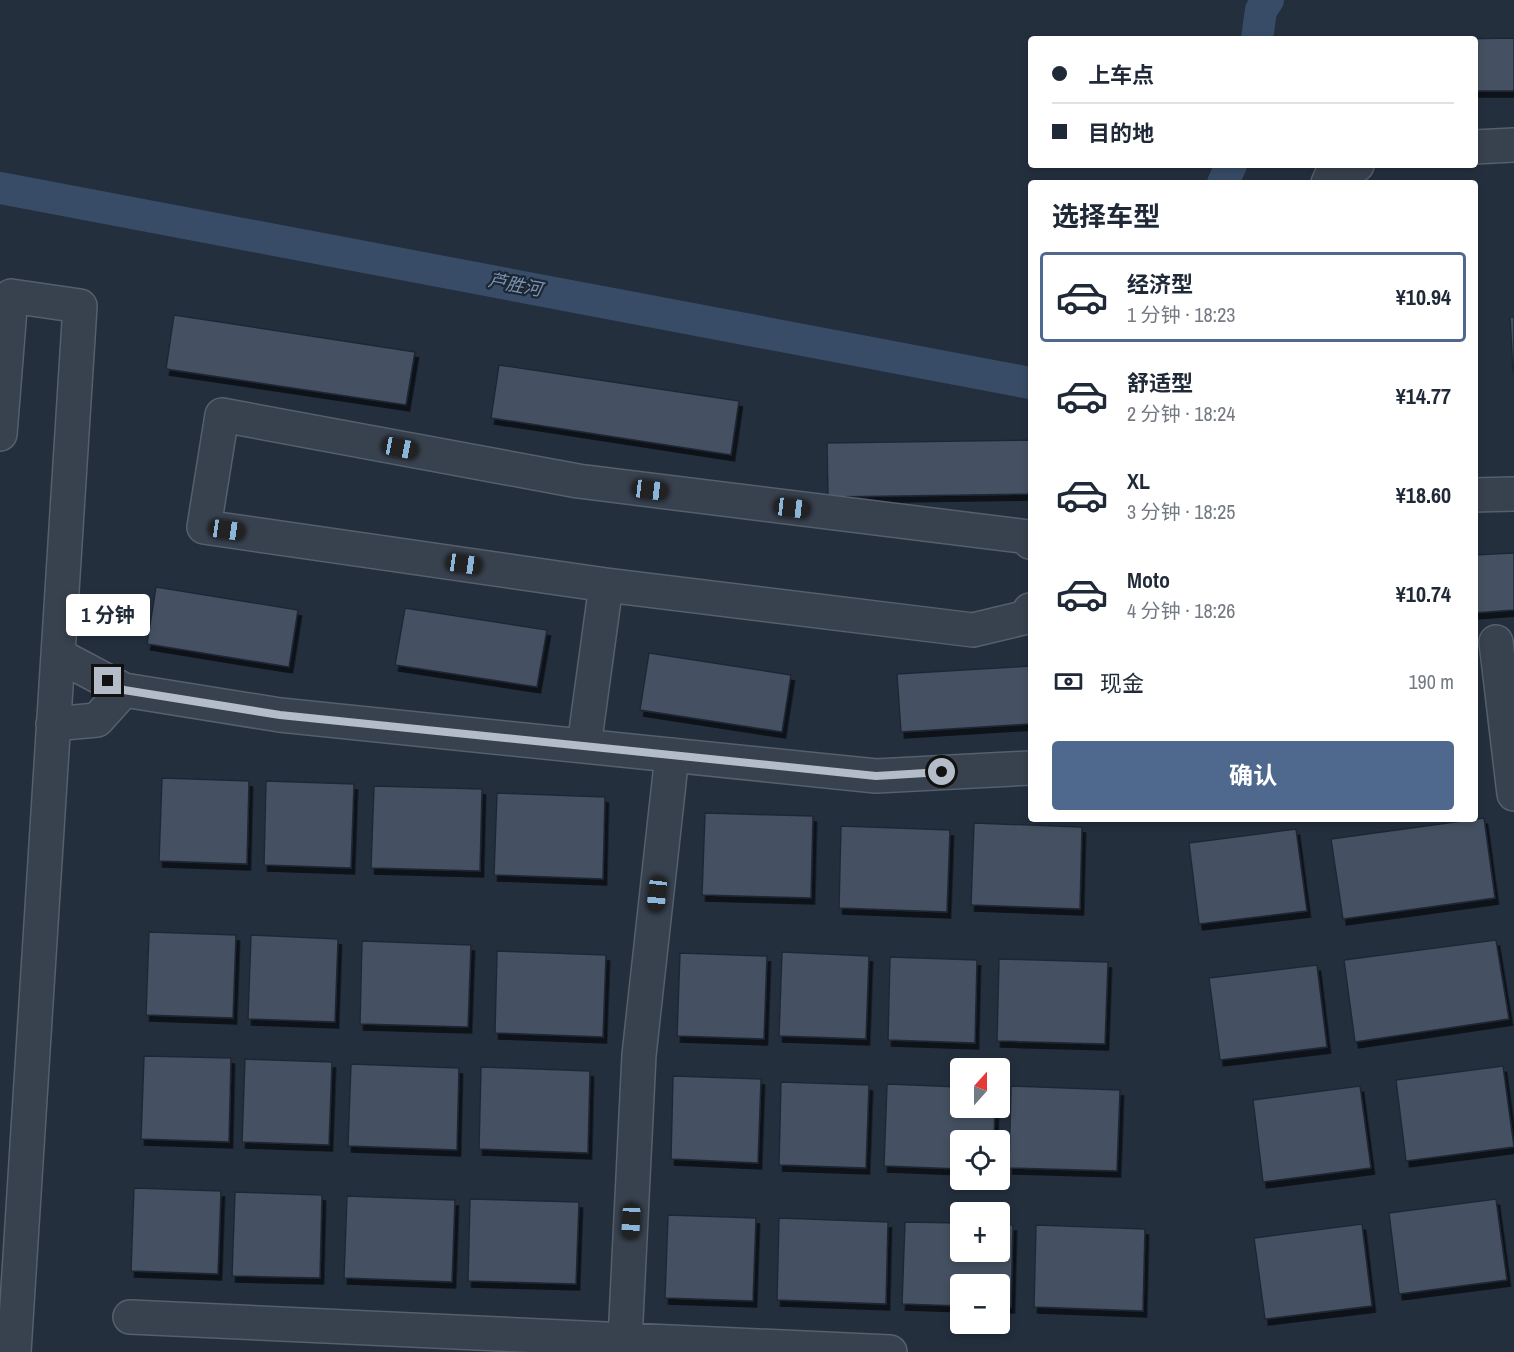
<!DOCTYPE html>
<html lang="zh">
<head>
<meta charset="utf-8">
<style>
	body { margin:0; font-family:"Archivo Narrow","Noto Sans SC",sans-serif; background:#f2f2f3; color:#1f2937; height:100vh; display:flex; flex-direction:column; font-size:22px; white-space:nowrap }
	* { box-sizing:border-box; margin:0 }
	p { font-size:20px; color:#747a83 }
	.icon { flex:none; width:33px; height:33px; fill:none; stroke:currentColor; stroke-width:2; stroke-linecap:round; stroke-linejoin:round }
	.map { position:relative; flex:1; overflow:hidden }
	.drawer { position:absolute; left:1028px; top:180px; width:450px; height:642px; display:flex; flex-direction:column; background:#fff; border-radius:6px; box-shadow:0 3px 9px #0003 }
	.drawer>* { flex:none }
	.banner { position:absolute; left:1028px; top:36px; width:450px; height:132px; border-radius:6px; box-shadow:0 3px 9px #0003; display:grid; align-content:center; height:132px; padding:0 24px; background:#fff }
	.needle { width:39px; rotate:21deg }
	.fabs { position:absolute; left:950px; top:1058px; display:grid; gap:12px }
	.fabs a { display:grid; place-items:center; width:60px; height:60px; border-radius:6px; background:#fff; box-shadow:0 3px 9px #0003; font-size:30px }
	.end { position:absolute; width:27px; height:27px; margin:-14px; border:8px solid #b4bcc9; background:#111; box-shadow:0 0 0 3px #111 }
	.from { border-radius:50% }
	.bubble { position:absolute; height:42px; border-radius:6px; background:#fff; box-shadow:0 3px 9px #0003; font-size:20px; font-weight:700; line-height:42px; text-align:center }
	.car { position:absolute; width:18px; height:36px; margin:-18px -9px; border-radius:8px; box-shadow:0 0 4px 2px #0007; background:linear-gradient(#222 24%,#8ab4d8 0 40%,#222 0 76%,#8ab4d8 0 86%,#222 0) }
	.banner b { display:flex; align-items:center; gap:21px; height:57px; font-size:22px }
	.banner b+b { border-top:2px solid #e0e1e3 }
	.banner i { width:15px; height:15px; background:#1f2937 }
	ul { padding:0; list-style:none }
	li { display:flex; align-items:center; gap:18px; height:90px; margin:0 12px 9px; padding:0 12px; border:3px solid transparent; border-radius:6px }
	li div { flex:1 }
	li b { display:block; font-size:22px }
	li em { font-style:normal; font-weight:700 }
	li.on { border-color:#4f688e }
	li>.icon { width:54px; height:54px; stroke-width:1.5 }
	h2 { padding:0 24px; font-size:27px; line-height:72px }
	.pay { display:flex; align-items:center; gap:15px; height:66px; padding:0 24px; font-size:22px }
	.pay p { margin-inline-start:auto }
	.primary-button { display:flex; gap:12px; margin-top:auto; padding:12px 24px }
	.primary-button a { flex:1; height:69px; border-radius:6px; background:#4f688e; color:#fff; font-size:24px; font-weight:700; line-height:69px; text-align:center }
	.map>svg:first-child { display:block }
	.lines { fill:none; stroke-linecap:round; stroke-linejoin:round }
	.canal { stroke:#394c67; stroke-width:32 }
	.building { fill:#455162; stroke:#1f2835; stroke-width:1.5; filter:url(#shadow) }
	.minor-casing { stroke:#565f6c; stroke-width:36 }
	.minor { stroke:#38414e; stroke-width:33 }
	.route { stroke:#b4bcc9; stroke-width:8 }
	.labels { text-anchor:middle; stroke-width:4.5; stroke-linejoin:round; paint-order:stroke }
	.water-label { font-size:18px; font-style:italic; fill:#7c92b1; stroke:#1d2633 }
</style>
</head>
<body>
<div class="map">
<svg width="1514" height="1352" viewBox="0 0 1514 1352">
	<defs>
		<filter id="shadow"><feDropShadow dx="3.5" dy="6" stdDeviation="0" flood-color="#0009"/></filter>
	</defs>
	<rect width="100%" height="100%" fill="#242f3e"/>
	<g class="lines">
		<!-- canal -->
		<path class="canal" d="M1257,39L1261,10L1268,0
			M1223,183L1231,165
			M0,188L1030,383"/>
	</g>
	<!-- building -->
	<path class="building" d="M1514,38V91H1474V39H1453Z
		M174,315L415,352L406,405L166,369Z
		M1510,317H1514V373H1513Z
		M499,365L739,401L731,455L491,418Z
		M1030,440V494L828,497L827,443Z
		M1514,553V610L1474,613V555Z
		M156,587L298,610L289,667L147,644Z
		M405,608L547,630L537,687L395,665Z
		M649,653L791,675L782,732L640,710Z
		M1030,666V724L901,732L897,674Z
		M162,778L249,781L247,864L159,861Z
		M266,781L354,784L351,868L264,865Z
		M374,786L482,789L480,871L371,868Z
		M497,793L605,797L603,879L494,875Z
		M705,813L813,816L811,898L702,895Z
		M1484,818L1495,898L1343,919L1331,839Z
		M974,823L1082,827L1080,909L971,905Z
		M841,826L950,830L947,912L839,908Z
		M1296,829L1307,911L1199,924L1189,843Z
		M149,932L236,935L233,1018L146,1015Z
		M251,935L338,939L335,1022L248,1019Z
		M1496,940L1509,1019L1355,1042L1344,960Z
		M362,941L471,945L468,1027L360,1024Z
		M497,951L606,955L603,1037L495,1033Z
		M782,952L869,956L866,1039L779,1036Z
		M680,953L767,956L764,1039L677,1036Z
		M890,957L977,960L975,1043L888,1040Z
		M999,959L1108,962L1105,1044L997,1041Z
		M1317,965L1327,1047L1220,1060L1209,978Z
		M144,1056L231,1058L229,1142L141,1139Z
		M245,1059L332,1062L329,1145L242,1142Z
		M351,1064L459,1068L457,1150L348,1146Z
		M1503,1066L1514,1147L1406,1161L1396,1080Z
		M481,1067L590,1071L588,1153L479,1149Z
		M673,1076L761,1079L758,1163L671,1159Z
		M781,1082L869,1085L866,1168L779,1165Z
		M887,1084L960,1087V1107H995L994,1140H960V1169L884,1166Z
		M1011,1086L1120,1090L1117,1171L1009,1168Z
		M1360,1086L1371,1168L1263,1182L1253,1100Z
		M134,1188L221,1191L218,1274L131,1271Z
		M235,1192L322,1195L320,1278L232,1276Z
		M347,1196L455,1200L452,1282L344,1278Z
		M470,1199L579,1202L576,1284L468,1281Z
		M1496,1199L1507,1280L1399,1294L1389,1213Z
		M668,1215L756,1218L753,1301L665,1298Z
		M779,1218L888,1222L886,1304L777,1300Z
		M905,1222L960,1223V1251H999V1225H1013L1011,1307H999V1284H960V1306L902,1304Z
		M1362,1224L1372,1306L1265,1319L1254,1238Z
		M1036,1225L1145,1229L1143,1311L1034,1307Z"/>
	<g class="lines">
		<defs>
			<path id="minor" d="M1474,147L1514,145
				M1328,183L1332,174L1357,165
				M0,434L11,296L80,306L14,1352
				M1474,495L1514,494
				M1030,542L1029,537L578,481L222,415L204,527L606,585L973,630L1027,617L1030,610
				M1496,642L1514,794
				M58,655L124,690L280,715L876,776L1030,768
				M53,724L97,720L124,690
				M584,746L606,585
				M130,1317L890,1352
				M625,1340L639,1055L672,755"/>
		</defs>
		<!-- minor casing -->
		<use href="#minor" class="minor-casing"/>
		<!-- minor -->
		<use href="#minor" class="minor"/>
	</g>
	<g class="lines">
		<!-- route -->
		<path class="route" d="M108,681L124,690L280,715L876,776L942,772"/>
	</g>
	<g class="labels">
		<!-- water labels -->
		<g class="water-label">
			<text transform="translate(515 285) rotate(11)" y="6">芦胜河</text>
		</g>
	</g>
</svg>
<div class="fabs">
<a><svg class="needle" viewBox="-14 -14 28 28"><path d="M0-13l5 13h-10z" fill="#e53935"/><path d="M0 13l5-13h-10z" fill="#747a83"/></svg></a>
<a><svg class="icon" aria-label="locate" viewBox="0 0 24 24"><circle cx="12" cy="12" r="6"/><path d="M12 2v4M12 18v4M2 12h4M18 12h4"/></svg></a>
<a>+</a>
<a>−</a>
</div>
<i class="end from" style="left:942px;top:772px"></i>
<i class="end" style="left:108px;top:681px"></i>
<div class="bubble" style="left:66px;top:594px;width:84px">1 分钟</div>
<i class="car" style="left:400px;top:448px;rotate:101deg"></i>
<i class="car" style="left:650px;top:490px;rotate:97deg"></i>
<i class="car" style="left:792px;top:508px;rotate:97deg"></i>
<i class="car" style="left:227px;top:530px;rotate:98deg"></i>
<i class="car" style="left:464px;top:564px;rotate:98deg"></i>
<i class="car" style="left:657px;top:894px;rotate:186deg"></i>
<i class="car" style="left:631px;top:1221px;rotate:183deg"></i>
<div class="banner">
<b><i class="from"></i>上车点</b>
<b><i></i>目的地</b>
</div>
<section class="drawer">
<h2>选择车型</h2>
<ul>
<li class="on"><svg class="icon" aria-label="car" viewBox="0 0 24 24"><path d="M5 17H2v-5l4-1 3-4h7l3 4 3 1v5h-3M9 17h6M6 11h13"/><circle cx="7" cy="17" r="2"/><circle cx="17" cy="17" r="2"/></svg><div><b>经济型</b><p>1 分钟 · 18:23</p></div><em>¥10.94</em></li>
<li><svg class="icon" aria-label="car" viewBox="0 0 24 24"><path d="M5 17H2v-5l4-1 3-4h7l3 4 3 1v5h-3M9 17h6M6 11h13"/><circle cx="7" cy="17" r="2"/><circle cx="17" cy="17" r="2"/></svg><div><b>舒适型</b><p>2 分钟 · 18:24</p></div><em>¥14.77</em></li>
<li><svg class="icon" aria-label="car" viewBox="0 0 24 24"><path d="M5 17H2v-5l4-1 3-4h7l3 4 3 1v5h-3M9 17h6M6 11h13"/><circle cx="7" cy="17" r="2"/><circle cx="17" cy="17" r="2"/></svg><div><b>XL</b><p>3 分钟 · 18:25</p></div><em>¥18.60</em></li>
<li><svg class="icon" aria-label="car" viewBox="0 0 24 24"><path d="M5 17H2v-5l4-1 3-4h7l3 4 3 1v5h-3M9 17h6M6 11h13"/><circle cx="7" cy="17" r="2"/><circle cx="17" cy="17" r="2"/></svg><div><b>Moto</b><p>4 分钟 · 18:26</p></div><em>¥10.74</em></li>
</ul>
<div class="pay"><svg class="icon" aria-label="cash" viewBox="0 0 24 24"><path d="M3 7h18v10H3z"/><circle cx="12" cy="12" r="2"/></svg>现金<p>190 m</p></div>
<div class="primary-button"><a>确认</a></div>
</section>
</div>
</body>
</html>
